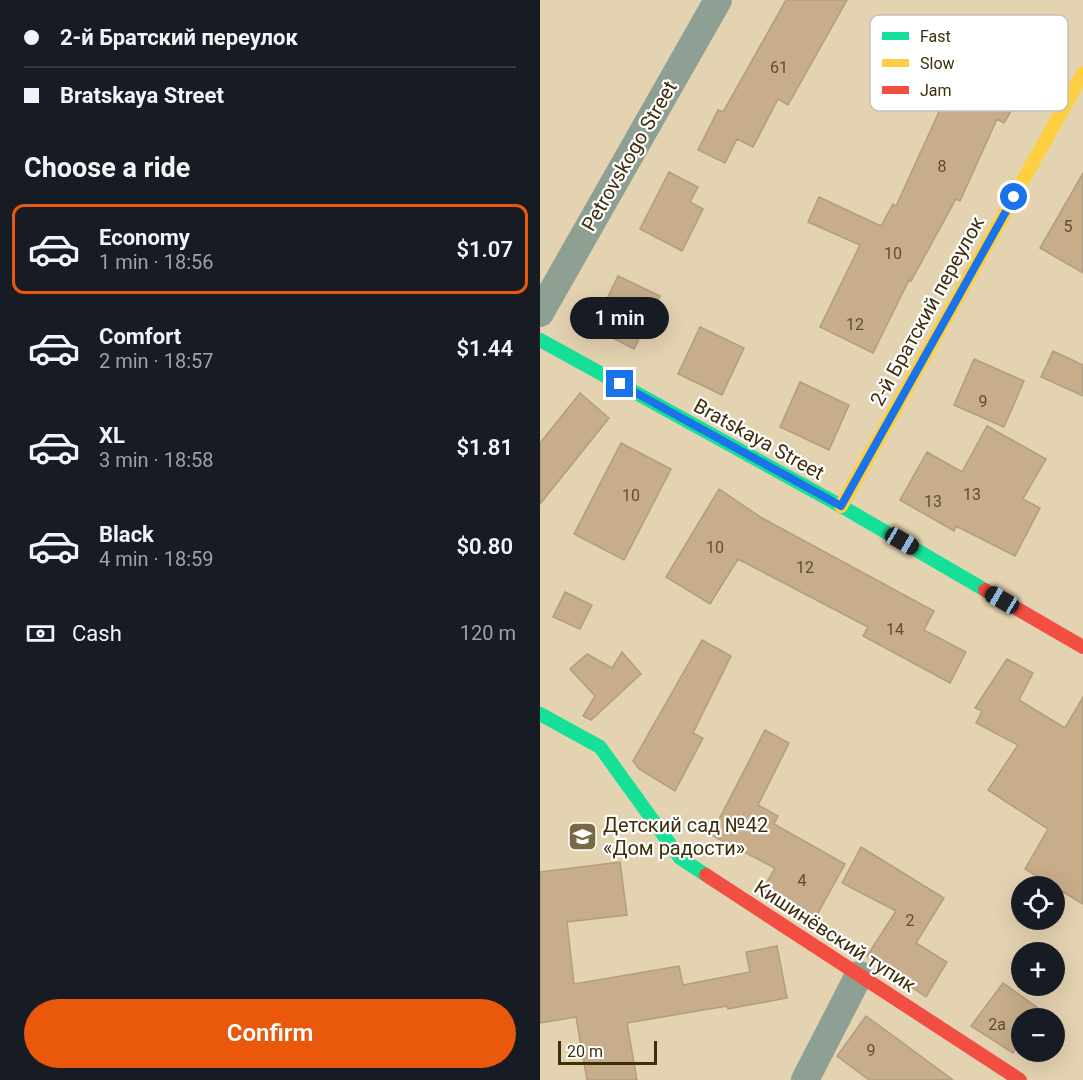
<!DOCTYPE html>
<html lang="en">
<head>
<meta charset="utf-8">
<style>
	body { margin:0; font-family:Roboto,sans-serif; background:#20242c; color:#f1f3f6; height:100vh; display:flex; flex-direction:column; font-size:22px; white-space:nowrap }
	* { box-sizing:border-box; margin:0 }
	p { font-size:20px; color:#9ea1a6 }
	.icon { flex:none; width:33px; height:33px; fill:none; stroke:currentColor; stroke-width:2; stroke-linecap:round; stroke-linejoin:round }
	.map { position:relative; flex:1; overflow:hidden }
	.drawer { display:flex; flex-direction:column; background:#171b24; width:540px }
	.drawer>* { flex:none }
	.guide { display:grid; align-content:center; height:132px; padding:0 24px; background:#171b24 }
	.buttons { position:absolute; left:471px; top:876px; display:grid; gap:12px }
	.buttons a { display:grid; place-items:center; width:54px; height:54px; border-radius:50%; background:#171b24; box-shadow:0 6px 24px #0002; font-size:30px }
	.scale { position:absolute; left:18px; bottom:15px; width:99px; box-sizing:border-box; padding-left:6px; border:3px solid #3f2e0b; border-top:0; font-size:16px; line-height:21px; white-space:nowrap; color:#3f2e0b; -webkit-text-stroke:4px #fff; paint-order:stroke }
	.end { position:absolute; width:27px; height:27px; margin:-14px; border:8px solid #1a73e8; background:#fff; box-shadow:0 0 0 3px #fff }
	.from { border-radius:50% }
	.bubble { position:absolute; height:42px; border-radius:21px; background:#171b24; box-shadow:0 6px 24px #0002; font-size:20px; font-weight:600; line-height:42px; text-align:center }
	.car { position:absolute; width:18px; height:36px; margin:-18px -9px; border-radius:8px; box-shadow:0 0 4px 2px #0007; background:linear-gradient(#222 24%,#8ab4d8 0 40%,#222 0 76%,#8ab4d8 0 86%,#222 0) }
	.guide b { display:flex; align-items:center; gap:21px; height:57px; font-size:22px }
	.guide b+b { border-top:2px solid #363941 }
	.guide i { width:15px; height:15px; background:#f1f3f6 }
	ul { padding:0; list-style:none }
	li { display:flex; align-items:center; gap:18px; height:90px; margin:0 12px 9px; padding:0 12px; border:3px solid transparent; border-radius:12px }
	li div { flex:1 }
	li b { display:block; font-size:22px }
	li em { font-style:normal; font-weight:600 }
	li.current { border-color:#ea580c }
	li>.icon { width:54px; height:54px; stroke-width:1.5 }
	h2 { padding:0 24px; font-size:27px; line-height:72px }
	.pay { display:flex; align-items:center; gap:15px; height:66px; padding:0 24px; font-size:22px }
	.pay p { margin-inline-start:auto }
	.cta { display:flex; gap:12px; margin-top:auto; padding:12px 24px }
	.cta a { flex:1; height:69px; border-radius:36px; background:#ea580c; color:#fff; font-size:24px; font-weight:600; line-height:69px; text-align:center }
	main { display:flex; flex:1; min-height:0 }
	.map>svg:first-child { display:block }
	.building { fill:#c7ad89; stroke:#b09d82; stroke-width:1.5 }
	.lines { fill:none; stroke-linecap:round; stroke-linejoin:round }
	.street { stroke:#8ea094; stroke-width:28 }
	.fast { stroke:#16e098; stroke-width:14 }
	.slow { stroke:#ffcf43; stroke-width:14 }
	.jam { stroke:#f24e42; stroke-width:14 }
	.route { stroke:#1a73e8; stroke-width:8 }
	.labels { text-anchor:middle; stroke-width:4.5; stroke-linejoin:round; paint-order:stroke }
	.number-label { font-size:16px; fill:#614e2a }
	.street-label { font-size:20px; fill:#3f2e0b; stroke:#fff }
	.poi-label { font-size:20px; fill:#3f2e0b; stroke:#fff; text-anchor:start }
	.key { fill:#fff; stroke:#c5c0b6; stroke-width:1.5 }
	.key-label { font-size:16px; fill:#3f2e0b }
</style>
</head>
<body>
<main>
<section class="drawer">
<div class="guide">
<b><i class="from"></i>2-й Братский переулок</b>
<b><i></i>Bratskaya Street</b>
</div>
<h2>Choose a ride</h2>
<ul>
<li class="current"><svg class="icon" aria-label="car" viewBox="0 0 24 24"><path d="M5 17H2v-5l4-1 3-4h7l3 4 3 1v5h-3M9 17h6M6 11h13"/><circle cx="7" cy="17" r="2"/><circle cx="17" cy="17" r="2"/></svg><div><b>Economy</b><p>1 min · 18:56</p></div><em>$1.07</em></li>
<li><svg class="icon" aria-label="car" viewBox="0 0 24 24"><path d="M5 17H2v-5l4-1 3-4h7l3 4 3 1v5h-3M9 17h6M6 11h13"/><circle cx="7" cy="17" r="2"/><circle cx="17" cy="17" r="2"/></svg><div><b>Comfort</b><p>2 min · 18:57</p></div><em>$1.44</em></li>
<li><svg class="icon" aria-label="car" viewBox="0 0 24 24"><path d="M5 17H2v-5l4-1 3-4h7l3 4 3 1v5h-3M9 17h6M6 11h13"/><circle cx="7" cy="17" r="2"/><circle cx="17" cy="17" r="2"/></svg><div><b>XL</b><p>3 min · 18:58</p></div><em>$1.81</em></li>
<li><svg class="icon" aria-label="car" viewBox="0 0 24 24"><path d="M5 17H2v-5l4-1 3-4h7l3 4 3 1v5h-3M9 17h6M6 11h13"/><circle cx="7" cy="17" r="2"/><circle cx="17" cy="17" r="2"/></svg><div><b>Black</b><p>4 min · 18:59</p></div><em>$0.80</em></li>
</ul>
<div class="pay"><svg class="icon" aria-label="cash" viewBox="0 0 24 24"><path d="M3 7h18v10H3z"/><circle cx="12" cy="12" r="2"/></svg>Cash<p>120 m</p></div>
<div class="cta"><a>Confirm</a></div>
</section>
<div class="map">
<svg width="543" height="1080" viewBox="0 0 543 1080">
	<rect width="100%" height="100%" fill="#e4d3b1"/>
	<!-- building -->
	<path class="building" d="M246,0H307L248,105L238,99L213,147L197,139L185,163L158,150L178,110L183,112Z
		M443,44L493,74L464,123L457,119L420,201L416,199L371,281L369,280L333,353L280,327L320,245L268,222L279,197L341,226L353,204L356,206L409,90L379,72L392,50L427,71Z
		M129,172L158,187L150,202L163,209L142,251L100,229Z
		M543,173V273L500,248Z
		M78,276L120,296L94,349L53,328Z
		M160,327L204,348L182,395L138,374Z
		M513,351L543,365V396L501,377Z
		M434,359L484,381L464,427L414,405Z
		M260,382L309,405L289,450L240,427Z
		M40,393L69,418L0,504V443Z
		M447,426L506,459L483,499L500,508L475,556L416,526L414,531L360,500L387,452L422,472Z
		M81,443L131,469L84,560L34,534Z
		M179,489L222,518L394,611L384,630L426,652L410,683L323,636L328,627L198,559L170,604L126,577Z
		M25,592L52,605L40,629L13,617Z
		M162,640L191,656L153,733L163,738L135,791L99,769L93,761Z
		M82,652L101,674L51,720L43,716L55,696L30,669L47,654L72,668Z
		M467,659L493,673L479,700L525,728L543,697V904L485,869L508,829L448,790L478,745L436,723L442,711L435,708Z
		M225,730L249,743L218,805L238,816L234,824L305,864L272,924L222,891L235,868L171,835Z
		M321,847L404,898L376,943L407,962L386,997L327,956L356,911L302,883Z
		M80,862L87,915L27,922L34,984L139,966L143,985L210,972L206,952L237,946L247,998L188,1009L187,1006L87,1023L97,1080H47L36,1017L0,1023V872Z
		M463,983L512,1018H482V1041L473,1053L431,1026Z
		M326,1016L359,1040L413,1080H329L297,1056Z"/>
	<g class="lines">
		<!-- street -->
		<path class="street" d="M0,313L178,0
			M265,1080L319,975"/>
		<!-- fast -->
		<path class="fast" d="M0,340L301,506L445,590
			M0,714L60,747L140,858L166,875"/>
		<!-- slow -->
		<path class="slow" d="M301,506L543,73"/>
		<!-- jam -->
		<path class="jam" d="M445,590L543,647
			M166,875L480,1080"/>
	</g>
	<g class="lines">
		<!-- route -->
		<path class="route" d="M80,384L301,506L474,197"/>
	</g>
	<!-- icons -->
	<defs>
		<symbol id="school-square" viewBox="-11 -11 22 22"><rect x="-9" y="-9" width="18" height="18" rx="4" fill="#796845" stroke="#fff"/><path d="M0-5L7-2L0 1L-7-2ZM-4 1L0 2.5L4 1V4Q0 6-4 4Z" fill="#fff"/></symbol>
	</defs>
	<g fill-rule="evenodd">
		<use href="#school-square" x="26" y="820" width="33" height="33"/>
	</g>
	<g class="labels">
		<!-- number labels -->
		<g class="number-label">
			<text x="239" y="73">61</text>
			<text x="402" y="172">8</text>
			<text x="528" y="232">5</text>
			<text x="353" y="259">10</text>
			<text x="315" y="330">12</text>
			<text x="443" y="407">9</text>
			<text x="432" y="500">13</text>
			<text x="91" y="501">10</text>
			<text x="393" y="507">13</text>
			<text x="175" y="553">10</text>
			<text x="265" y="573">12</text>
			<text x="355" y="635">14</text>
			<text x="262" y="886">4</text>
			<text x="370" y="926">2</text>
			<text x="457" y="1030">2а</text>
			<text x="331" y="1056">9</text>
		</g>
		<!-- street labels -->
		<g class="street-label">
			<text transform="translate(89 156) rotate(-60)" y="7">Petrovskogo Street</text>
			<text transform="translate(387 311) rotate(-61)" y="7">2-й Братский переулок</text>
			<text transform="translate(219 439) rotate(29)" y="7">Bratskaya Street</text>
			<text transform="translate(295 936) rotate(33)" y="7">Кишинёвский тупик</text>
		</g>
		<!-- poi labels -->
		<g class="poi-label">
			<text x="63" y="832">Детский сад №42<tspan x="63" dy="23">«Дом радости»</tspan></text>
		</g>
	</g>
	<!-- legend -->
	<rect x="330" y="15" width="198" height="96" rx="9" class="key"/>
	<rect x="342" y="32" width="27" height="8" fill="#16e098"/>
	<rect x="342" y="59" width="27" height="8" fill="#ffcf43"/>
	<rect x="342" y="86" width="27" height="8" fill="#f24e42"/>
	<g class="key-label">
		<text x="380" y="42">Fast</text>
		<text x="380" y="69">Slow</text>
		<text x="380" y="96">Jam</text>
	</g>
</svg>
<div class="buttons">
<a><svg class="icon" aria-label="locate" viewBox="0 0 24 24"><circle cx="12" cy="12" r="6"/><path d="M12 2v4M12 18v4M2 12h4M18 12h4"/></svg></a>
<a>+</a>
<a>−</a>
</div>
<div class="scale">20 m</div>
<i class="end from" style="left:474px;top:197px"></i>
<i class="end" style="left:80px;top:384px"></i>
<div class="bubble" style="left:30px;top:297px;width:99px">1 min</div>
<i class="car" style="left:362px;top:541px;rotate:120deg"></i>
<i class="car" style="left:462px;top:600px;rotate:300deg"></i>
</div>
</main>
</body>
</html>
